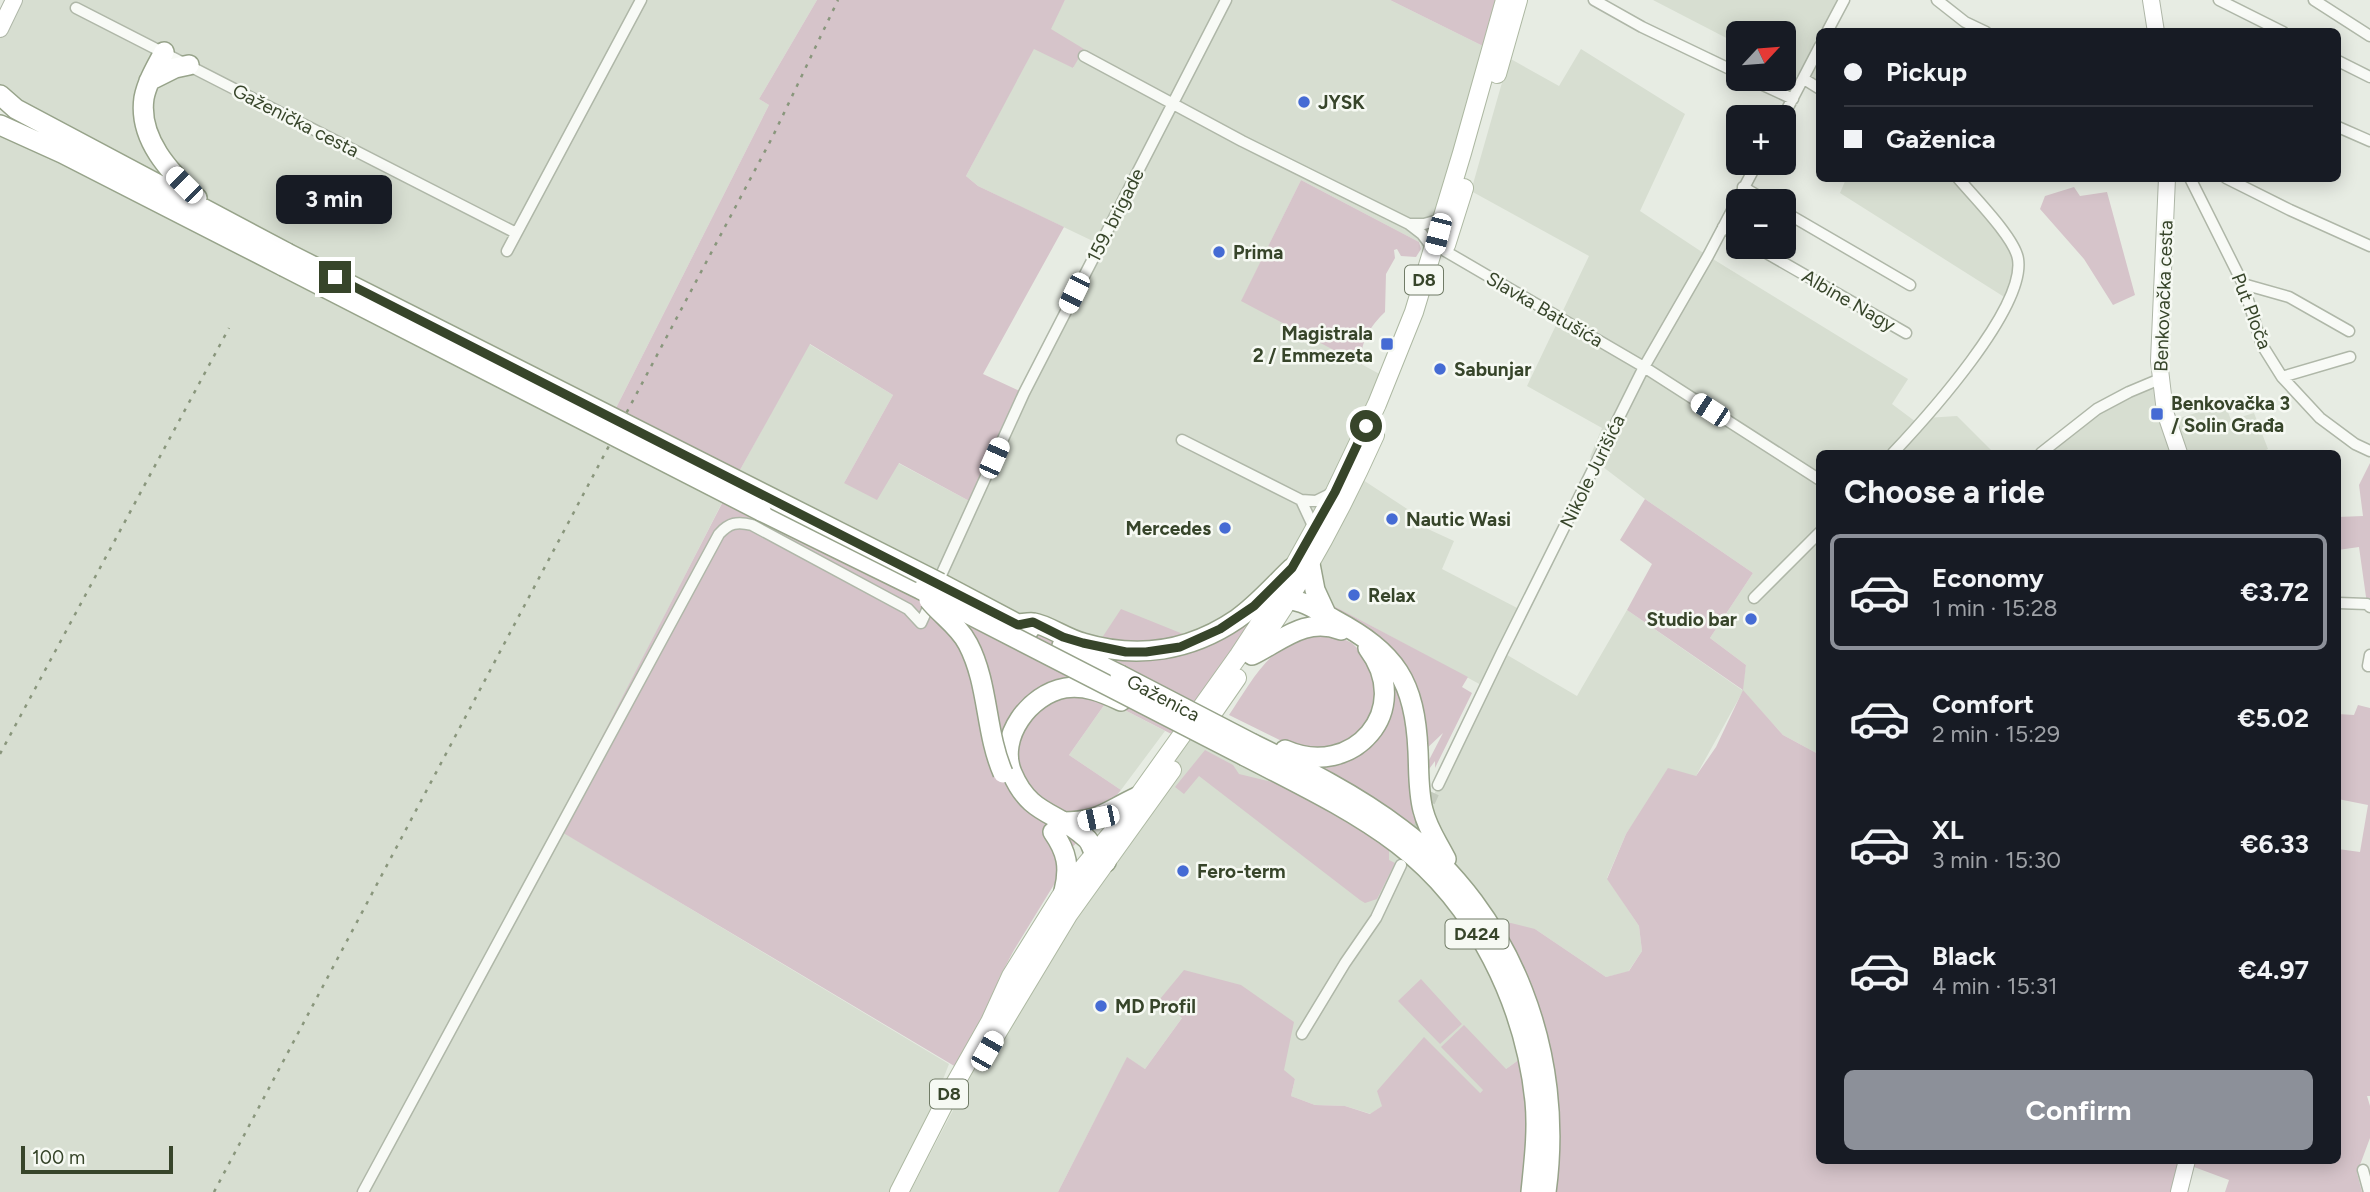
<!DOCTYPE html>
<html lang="en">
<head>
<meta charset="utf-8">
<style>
	body { margin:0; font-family:Figtree,sans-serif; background:#20242c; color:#f1f3f6; height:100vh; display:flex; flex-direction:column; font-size:26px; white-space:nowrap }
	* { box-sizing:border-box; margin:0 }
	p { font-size:23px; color:#9ea1a6 }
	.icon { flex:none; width:38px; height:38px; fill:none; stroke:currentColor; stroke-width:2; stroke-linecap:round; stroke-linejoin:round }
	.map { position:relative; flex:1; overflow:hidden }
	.details { position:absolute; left:1816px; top:450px; width:525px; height:714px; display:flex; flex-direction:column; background:#171b24; border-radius:10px; box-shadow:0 4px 18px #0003 }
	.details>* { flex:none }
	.banner { position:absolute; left:1816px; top:28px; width:525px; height:154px; border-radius:10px; box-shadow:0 4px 18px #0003; display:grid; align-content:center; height:154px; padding:0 28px; background:#171b24 }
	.needle { width:46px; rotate:64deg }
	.controls { position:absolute; left:1726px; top:21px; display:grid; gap:14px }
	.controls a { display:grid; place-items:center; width:70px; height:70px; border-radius:10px; background:#171b24; box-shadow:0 4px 18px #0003; font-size:35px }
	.scale { position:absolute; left:21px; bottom:18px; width:152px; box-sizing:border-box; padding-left:7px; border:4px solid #37452a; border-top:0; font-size:19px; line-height:24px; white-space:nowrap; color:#37452a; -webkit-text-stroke:5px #f6f9f3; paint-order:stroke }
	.end { position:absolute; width:32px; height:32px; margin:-16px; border:9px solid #37452a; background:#fff; box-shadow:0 0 0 4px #fff }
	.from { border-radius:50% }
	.bubble { position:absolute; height:49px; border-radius:10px; background:#171b24; box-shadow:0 4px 18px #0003; font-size:23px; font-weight:700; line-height:49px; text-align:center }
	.car { position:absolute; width:21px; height:42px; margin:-21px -10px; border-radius:9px; box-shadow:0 0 5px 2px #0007; background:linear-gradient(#fff 24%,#345 0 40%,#fff 0 76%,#345 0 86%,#fff 0) }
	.banner b { display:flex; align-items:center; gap:24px; height:66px; font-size:26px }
	.banner b+b { border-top:2px solid #363941 }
	.banner i { width:18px; height:18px; background:#f1f3f6 }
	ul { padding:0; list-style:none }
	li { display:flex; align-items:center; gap:21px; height:116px; margin:0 14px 10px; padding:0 14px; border:4px solid transparent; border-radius:10px }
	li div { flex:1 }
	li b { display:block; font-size:26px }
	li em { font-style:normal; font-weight:700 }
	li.selected { border-color:#8c9099 }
	li>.icon { width:63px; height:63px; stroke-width:1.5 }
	h2 { padding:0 28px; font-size:32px; line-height:84px }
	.button { display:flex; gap:14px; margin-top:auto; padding:14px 28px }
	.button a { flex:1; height:80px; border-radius:10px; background:#8c9099; color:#fff; font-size:28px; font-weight:700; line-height:80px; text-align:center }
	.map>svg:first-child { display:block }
	.built { fill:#d7ded1 }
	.green { fill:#d6c4ca }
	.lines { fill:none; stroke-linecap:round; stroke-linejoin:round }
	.street-tunnel { stroke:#c4cbbe; stroke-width:10; stroke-dasharray:10 5; stroke-linecap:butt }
	.street-casing { stroke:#afb7a8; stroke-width:13 }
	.secondary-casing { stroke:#afb7a8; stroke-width:18 }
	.primary-casing { stroke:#adb8a2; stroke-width:20 }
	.highway-casing { stroke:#97a38a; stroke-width:22 }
	.street { stroke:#f8faf6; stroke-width:10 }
	.secondary { stroke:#fff; stroke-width:16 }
	.primary { stroke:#fff; stroke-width:18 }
	.highway { stroke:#fff; stroke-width:19 }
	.rail { stroke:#89967c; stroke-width:2.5; stroke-dasharray:3.5 7; stroke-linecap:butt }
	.highway-bridge-casing { stroke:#97a38a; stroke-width:22; stroke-linecap:butt }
	.highway-bridge { stroke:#fff; stroke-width:19 }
	.route { stroke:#37452a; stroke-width:9 }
	.poi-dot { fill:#456bd4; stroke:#f6f9f3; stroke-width:2.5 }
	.labels { text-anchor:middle; stroke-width:5; stroke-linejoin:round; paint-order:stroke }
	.shield { fill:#f6f9f3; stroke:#707b66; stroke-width:2 }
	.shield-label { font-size:18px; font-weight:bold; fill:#37452a }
	.poi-label { font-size:19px; font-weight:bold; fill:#37452a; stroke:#f6f9f3; text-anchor:start }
	.street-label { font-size:19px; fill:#37452a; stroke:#f6f9f3 }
</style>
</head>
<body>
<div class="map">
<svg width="2370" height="1192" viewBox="0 0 2370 1192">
	<rect width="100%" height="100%" fill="#e7ece3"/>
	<!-- built -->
	<path class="built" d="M14,0H817L759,99L769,105L614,412L0,95V29Z
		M1065,0H1390L1491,50L1434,250L1301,180L1242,300L1387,378L1275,599L1220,629L1098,647L1088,659L735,479L809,344L893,395L844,483L898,463L973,503L1099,244L978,186L966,176L1034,48L1074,68L1050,29Z
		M1653,0H1844L1830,31L1820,32V91L1783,68V33H1738V44Z
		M1581,49L1685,114L1640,211L1708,256L1908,379L1892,404L1916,422L1926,418L1957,416L1994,453H1820V755L1783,735L1743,691L1696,776L1644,808L1626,834L1607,878L1639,926L1642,951L1628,972L1606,977L1535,929L1534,1049L1506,1069L1480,1093L1382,1106L1371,1114L1345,1106L1315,1105L1291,1096L1295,1079L1182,1018L1145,1069L1127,1058L1058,1192H910L1032,960L1197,724L1410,845L1485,687L1332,605L1315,590L1318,567L1363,480L1421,518L1417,524L1454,541L1442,569L1523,611L1502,652L1577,696L1627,610L1742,690L1746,665L1710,638L1753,573L1645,499L1590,457L1602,428L1527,386L1589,256L1471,191L1509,58L1559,86Z
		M0,125L727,493L556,828L949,1064L899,1192H0Z
		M1846,179H1958L2018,260L2009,300L1840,193Z
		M2160,379L2173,420L2225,404L2231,420L2254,413L2268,449L2260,453H2041L2097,409Z
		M1107,701L1165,731L1121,790L1069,755Z"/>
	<!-- green -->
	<path class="green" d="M817,0H1065L1051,29L1084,49L1073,68L1034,49L966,176L978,186L1064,227L983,374L1024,393L973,503L899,463L877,500L844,483L893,395L810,344L735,479L1088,659L1121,609L1198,640L1266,613L1185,741L1107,701L1069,755L1121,790L1060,862L1058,878L1014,950L999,978L989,1009L956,1067L555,828L734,480L614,412L769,105L759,99Z
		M1390,0H1505L1491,50Z
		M1301,180L1419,242L1421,249L1416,257L1401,256L1397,249L1394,250L1395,258L1386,274L1385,312C1371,325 1358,345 1362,365L1241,301Z
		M2074,187L2080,196L2107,192L2135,295L2113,305L2084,259L2040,209L2045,196Z
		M2370,463V604H2367L2359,547L2338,550V517L2363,516L2359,485Z
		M1645,499L1753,573L1710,638L1746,665L1743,690L1783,735L1820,755V1160H2338V849L2360,852L2368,805L2338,799V714L2354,715L2358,705L2370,708V1096H2367L2370,1106V1138L2357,1173L2362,1192H2225L2229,1180L2186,1164L2179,1192H1058L1127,1057L1145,1069L1182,1018L1160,999L1184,970L1241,985L1294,1022L1284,1070L1295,1079L1291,1096L1315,1105L1345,1106L1370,1114L1382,1106L1377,1091L1424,1037L1480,1093L1483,1090L1441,1047L1464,1025L1506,1069L1534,1049L1481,924L1511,923L1535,929L1606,977L1629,971L1642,951L1639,926L1607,879L1626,834L1668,768L1696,776L1716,747L1743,690L1627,610L1652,564L1620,540Z
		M1332,605L1468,677L1462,687L1472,693L1435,768V761L1424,776L1428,762L1443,733L1423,752C1418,705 1419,664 1377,635C1364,625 1341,616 1332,605Z
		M1333,634L1352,643L1368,659L1377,695L1372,714L1365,727L1344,746L1300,750L1229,715C1250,684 1270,643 1311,635C1318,634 1326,634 1333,634Z
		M1380,657L1407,706L1413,816L1417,818L1431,846L1312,765L1378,731Z
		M1205,750L1233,765L1239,774L1284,785L1365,831L1389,849V860L1395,863L1377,899L1365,903L1360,900L1199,776L1184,794L1175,787Z
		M1421,979L1462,1024L1440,1044L1398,1001Z"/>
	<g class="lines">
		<!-- street-tunnel -->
		<path class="street-tunnel" d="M1411,843L1438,785"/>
		<defs>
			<path id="street" d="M1594,0L1642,27L1738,73
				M1937,0L1965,22L1986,32
				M2219,0L2283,32
				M2314,0L2370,36
				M76,8L516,233
				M1827,32L1844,0
				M1084,56L1242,141L1409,224L1422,234L1434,250
				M2338,61L2370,77
				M1750,79L1793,99
				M1804,79L1820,89
				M1783,117L1820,46
				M2338,127L2370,141
				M2190,178L2243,284L2262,345L2282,377L2320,418L2355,444L2370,451
				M2226,178L2290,210L2370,246
				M1743,187L1767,201
				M1783,211L1910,285
				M1409,224H1424L1442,219
				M1723,227L1738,236
				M1756,247L1906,333
				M507,251L641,0
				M1445,251L1644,367L1820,480
				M2243,284L2289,297L2349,331
				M2282,377L2350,357
				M1182,440L1301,500L1316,501L1332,493
				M1893,453C1926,418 2026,308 2018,259C2015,238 1973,196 1958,178
				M2041,453L2097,409L2129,392L2160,379
				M1301,500L1314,528
				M937,584L1024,393L1226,0
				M1754,598L1820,532
				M2338,603L2367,604L2370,607
				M2370,655L2368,666H2370
				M1438,785L1502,652L1644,367L1708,256L1757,163
				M1302,1034L1345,963L1376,918L1401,865
				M2363,1170L2369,1192
				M363,1192L719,534C729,523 737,521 752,525L908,609L921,623L932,599"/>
			<path id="secondary" d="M2151,0L2156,32
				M0,29L14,0
				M2167,178L2159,361L2165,412L2179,453
				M2179,1192L2187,1160"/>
			<path id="primary" d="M1497,74L1518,0
				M1446,245L1464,188
				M1254,652C1302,583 1341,511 1375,435
				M1201,730L1237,678
				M994,1038L1068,915L1172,770
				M899,1192L947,1098L990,1022L1011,976L1064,891L1112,833L1239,655L1275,600L1335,492L1377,404L1414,312L1462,153L1505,0"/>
			<path id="highway" d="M164,52C156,67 147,82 144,98C138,139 170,172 197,198
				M149,81L175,68L189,65
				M0,95L16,109L287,253
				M0,125L62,153L283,266
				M761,511L922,590
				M1310,564L1315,590L1327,616
				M940,583L1029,630
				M1275,600C1301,597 1313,608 1335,620C1396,653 1415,681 1418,751C1419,771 1418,791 1423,810C1428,830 1437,841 1446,859
				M1018,624C1022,624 1029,622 1034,623C1047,625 1067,639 1083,643C1137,659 1190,651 1237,619C1257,605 1274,585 1292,568
				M1062,646L1120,675
				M1252,655C1281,641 1306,616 1341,630
				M1253,744C1304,769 1355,794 1401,829C1513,913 1565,1055 1546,1192
				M1285,750C1353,780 1415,710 1368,648
				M1245,756C1297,783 1352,809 1398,844C1477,904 1525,1004 1535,1101C1538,1131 1534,1162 1531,1192
				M1062,822C1099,822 1105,812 1137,797
				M1053,832C1067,852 1070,867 1064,891
				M1106,862C1102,859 1097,856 1094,852C1091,847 1091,842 1086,838C1057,811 1030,816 1012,773C997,737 1030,694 1065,688C1085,685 1102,692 1121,701"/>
		</defs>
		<!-- street casing -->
		<use href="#street" class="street-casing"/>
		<!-- secondary casing -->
		<use href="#secondary" class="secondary-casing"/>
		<!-- primary casing -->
		<use href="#primary" class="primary-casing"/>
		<!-- highway casing -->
		<use href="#highway" class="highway-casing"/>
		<!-- street -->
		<use href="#street" class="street"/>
		<!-- secondary -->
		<use href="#secondary" class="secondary"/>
		<!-- primary -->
		<use href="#primary" class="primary"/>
		<!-- highway -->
		<use href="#highway" class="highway"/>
		<!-- rail -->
		<path class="rail" d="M0,754L229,328
			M214,1192L773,136L838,0"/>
		<defs>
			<g id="highway-bridge">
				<path d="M287,253L940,583"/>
				<path d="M283,266L761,511"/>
				<path d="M922,590L1245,756"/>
				<path d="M929,600C941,615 959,626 968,644C989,684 985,732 1003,773"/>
				<path id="s1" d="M1120,675L1253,744"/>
			</g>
		</defs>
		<!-- highway-bridge casing -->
		<use href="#highway-bridge" class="highway-bridge-casing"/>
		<!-- highway-bridge -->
		<use href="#highway-bridge" class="highway-bridge"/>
	</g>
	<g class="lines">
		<!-- route -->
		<path class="route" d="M335,277L1018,625L1033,622L1063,637L1083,643L1126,652H1146L1180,647L1220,629L1254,606L1292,568L1335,492L1366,426"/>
	</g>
	<!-- markers -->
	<g class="poi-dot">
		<circle cx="1304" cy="102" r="7"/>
		<circle cx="1219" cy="252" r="7"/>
		<rect x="1380" y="337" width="14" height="14" rx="3.5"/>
		<circle cx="1440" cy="369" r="7"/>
		<rect x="2150" y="407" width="14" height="14" rx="3.5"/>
		<circle cx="1392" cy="519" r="7"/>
		<circle cx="1225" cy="528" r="7"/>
		<circle cx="1354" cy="595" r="7"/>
		<circle cx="1751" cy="619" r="7"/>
		<circle cx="1183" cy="871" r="7"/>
		<circle cx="1101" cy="1006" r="7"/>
	</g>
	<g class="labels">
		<!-- shield labels -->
		<g class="shield">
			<rect x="1405" y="265.5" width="38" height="29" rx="5"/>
			<rect x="1445.5" y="919.5" width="63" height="29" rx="5"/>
			<rect x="930" y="1079.5" width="38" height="29" rx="5"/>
		</g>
		<g class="shield-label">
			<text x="1424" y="286">D8</text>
			<text x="1477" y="940">D424</text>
			<text x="949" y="1100">D8</text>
		</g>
		<!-- poi labels -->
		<g class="poi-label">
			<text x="1318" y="109">JYSK</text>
			<text x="1233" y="259">Prima</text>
			<text x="1373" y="340" text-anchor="end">Magistrala<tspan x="1373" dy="22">2 / Emmezeta</tspan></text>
			<text x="1454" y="376">Sabunjar</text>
			<text x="2171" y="410">Benkovačka 3<tspan x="2171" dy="22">/ Solin Građa</tspan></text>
			<text x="1406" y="526">Nautic Wasi</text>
			<text x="1211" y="535" text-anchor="end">Mercedes</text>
			<text x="1368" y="602">Relax</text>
			<text x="1737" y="626" text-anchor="end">Studio bar</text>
			<text x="1197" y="878">Fero-term</text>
			<text x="1115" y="1013">MD Profil</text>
		</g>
		<!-- street labels -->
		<g class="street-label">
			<text transform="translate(296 120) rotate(27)" y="7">Gaženička cesta</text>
			<text transform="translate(1115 215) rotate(-63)" y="7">159. brigade</text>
			<text transform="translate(2163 296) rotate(-88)" y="7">Benkovačka cesta</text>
			<text transform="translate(1849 300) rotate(30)" y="7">Albine Nagy</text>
			<text transform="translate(1545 309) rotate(30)" y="7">Slavka Batušića</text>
			<text transform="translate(2252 311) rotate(69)" y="7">Put Ploča</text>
			<text transform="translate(1592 471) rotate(-64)" y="7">Nikole Jurišića</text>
			<text dy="7" stroke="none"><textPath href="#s1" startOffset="49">Gaženica</textPath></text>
		</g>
	</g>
</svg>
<div class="controls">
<a><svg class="needle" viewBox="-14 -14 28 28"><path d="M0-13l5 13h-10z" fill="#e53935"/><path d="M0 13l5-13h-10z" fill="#9ea1a6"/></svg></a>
<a>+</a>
<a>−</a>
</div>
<div class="scale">100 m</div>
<i class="end from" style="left:1366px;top:426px"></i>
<i class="end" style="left:335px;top:277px"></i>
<div class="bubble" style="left:276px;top:175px;width:116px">3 min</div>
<i class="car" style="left:184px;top:185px;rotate:315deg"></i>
<i class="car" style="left:1438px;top:234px;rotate:194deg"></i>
<i class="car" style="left:1074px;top:293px;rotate:206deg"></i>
<i class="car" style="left:1710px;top:410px;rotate:303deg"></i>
<i class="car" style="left:994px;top:458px;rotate:24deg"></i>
<i class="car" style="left:1098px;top:818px;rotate:258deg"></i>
<i class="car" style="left:987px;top:1051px;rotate:30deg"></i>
<div class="banner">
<b><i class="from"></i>Pickup</b>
<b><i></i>Gaženica</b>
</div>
<section class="details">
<h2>Choose a ride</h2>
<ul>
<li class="selected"><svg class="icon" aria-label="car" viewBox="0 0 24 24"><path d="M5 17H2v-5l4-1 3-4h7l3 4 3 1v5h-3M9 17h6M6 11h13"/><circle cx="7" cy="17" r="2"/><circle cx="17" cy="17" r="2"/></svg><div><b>Economy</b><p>1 min · 15:28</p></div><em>€3.72</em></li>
<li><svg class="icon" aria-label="car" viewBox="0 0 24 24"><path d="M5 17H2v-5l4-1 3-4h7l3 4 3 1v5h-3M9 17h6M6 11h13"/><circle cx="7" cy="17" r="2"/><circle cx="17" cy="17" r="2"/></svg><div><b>Comfort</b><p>2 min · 15:29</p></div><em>€5.02</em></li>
<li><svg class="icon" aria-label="car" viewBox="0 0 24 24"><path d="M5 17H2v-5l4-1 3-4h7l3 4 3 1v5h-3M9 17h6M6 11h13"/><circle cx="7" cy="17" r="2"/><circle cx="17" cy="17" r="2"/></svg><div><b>XL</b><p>3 min · 15:30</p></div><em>€6.33</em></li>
<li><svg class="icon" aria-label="car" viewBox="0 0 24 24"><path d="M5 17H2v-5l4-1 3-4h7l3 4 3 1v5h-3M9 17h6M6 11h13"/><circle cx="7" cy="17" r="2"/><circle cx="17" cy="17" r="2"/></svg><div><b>Black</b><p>4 min · 15:31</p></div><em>€4.97</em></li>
</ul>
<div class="button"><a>Confirm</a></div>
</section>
</div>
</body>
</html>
